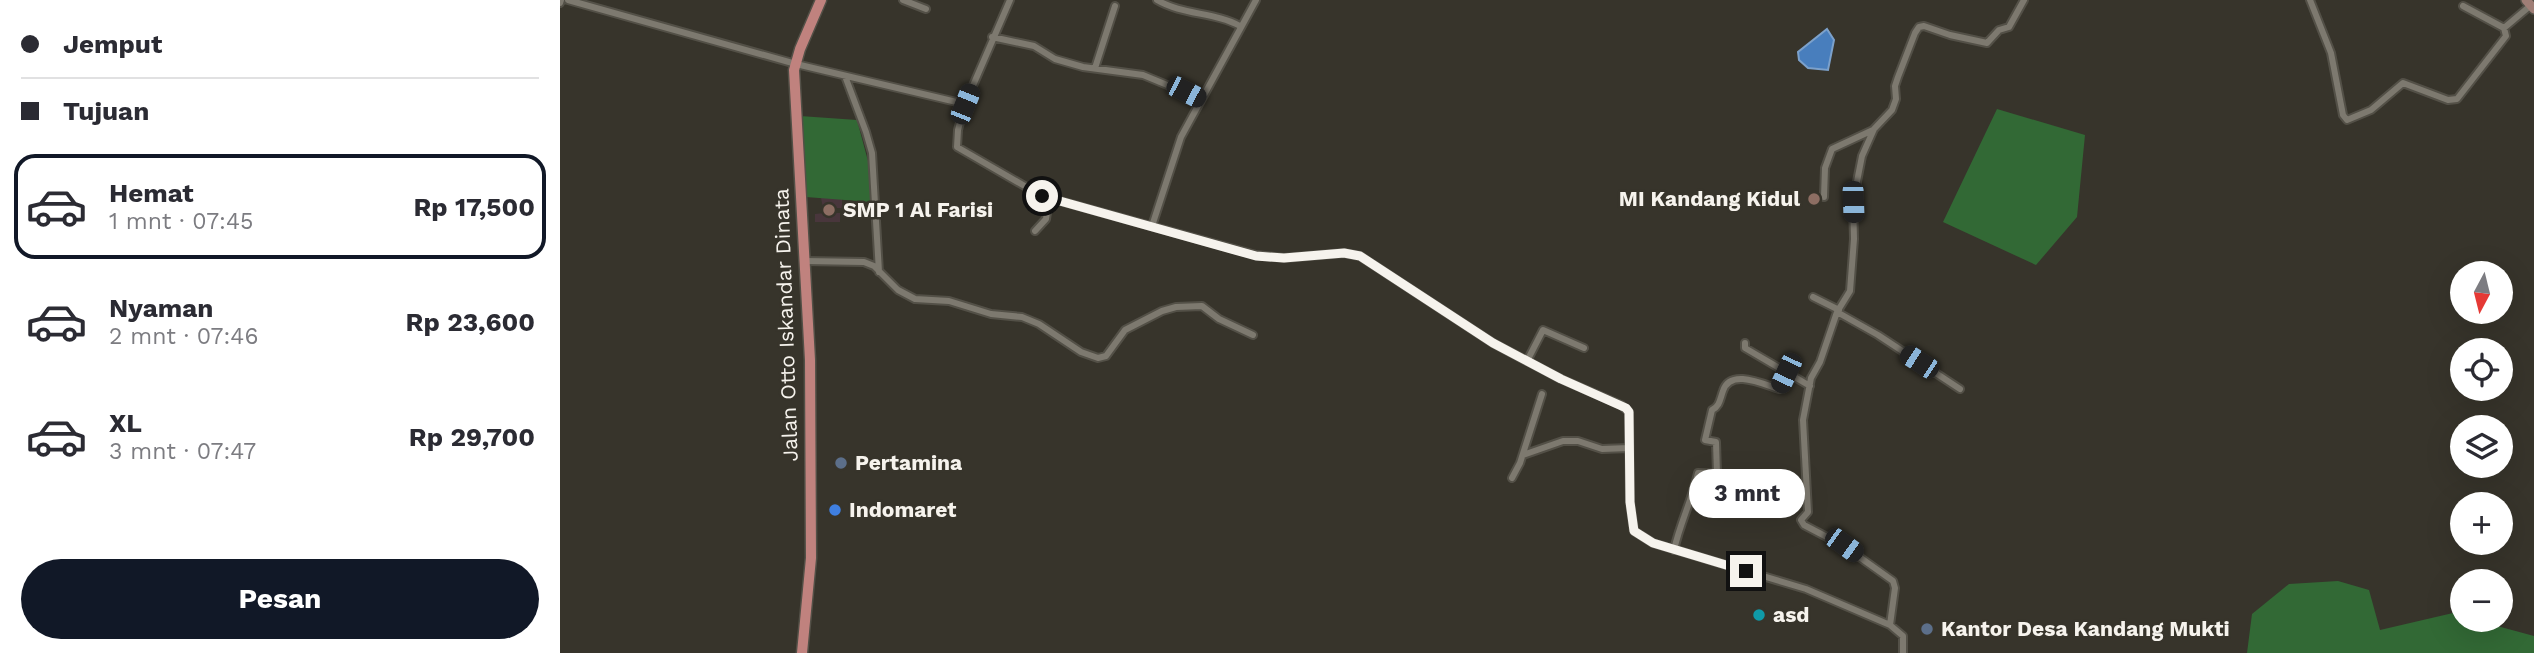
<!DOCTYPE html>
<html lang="id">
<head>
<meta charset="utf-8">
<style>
	body { margin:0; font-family:"Work Sans",sans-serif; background:#f2f2f3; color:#2b2b33; height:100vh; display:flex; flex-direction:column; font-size:26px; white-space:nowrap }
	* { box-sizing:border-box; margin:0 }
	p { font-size:23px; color:#7c7c81 }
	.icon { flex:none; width:38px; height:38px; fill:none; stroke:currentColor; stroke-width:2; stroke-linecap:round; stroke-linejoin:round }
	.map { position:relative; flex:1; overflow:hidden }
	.details { display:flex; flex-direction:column; background:#fff; width:560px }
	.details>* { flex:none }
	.top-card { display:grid; align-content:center; height:154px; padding:0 21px; background:#fff }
	.needle { width:46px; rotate:187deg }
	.controls { position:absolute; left:1890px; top:261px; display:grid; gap:14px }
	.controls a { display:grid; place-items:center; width:63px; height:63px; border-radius:50%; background:#fff; box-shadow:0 7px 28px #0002; font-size:35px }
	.end { position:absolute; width:32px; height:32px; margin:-16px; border:9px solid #f6f3ed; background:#111; box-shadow:0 0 0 4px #111 }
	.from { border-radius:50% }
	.bubble { position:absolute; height:49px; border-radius:24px; background:#fff; box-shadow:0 7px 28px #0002; font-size:23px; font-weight:700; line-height:49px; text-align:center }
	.car { position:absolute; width:21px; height:42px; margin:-21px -10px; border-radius:9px; box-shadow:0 0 5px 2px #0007; background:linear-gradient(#222 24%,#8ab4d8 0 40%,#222 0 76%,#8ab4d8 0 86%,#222 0) }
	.top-card b { display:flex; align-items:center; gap:24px; height:66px; font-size:26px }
	.top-card b+b { border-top:2px solid #e1e1e2 }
	.top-card i { width:18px; height:18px; background:#2b2b33 }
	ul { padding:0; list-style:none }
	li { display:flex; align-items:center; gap:21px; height:105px; margin:0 14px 10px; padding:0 7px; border:4px solid transparent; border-radius:21px }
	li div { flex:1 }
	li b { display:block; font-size:26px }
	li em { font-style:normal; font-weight:700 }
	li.selected { border-color:#111827 }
	li>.icon { width:63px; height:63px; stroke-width:1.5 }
	.action { display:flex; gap:14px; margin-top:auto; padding:14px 21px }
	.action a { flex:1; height:80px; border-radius:42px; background:#111827; color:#fff; font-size:28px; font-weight:700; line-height:80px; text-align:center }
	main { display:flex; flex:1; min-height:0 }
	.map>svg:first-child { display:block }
	.education { fill:#49363c }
	.green { fill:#326935 }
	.water { fill:#487ebd; stroke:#7ca1cb; stroke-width:2 }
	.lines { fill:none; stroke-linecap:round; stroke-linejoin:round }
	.street-casing { stroke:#535047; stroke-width:10 }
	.secondary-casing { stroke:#535047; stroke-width:12 }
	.primary-casing { stroke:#535047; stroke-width:13 }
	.street { stroke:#7d796f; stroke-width:6 }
	.secondary { stroke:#9f7e76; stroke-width:9 }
	.primary { stroke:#c0827e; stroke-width:10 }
	.route { stroke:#f6f3ed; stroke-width:9 }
	.education-dot { fill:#8d6e63; stroke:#37342b; stroke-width:2.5 }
	.service-dot { fill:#5c6f8a; stroke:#37342b; stroke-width:2.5 }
	.shop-dot { fill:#3f7fe0; stroke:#37342b; stroke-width:2.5 }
	.culture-dot { fill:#0f9aa8; stroke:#37342b; stroke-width:2.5 }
	.labels { text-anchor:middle; stroke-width:5; stroke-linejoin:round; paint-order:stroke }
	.poi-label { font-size:21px; font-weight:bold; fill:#f6f3ed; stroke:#37342b; text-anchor:start }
	.street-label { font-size:21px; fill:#f6f3ed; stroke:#37342b }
</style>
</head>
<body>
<main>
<section class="details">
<div class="top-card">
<b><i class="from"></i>Jemput</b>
<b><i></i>Tujuan</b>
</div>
<ul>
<li class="selected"><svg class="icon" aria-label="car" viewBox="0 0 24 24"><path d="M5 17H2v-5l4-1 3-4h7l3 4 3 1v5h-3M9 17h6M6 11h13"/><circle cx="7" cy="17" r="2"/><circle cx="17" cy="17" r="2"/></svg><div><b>Hemat</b><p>1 mnt · 07:45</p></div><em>Rp 17,500</em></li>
<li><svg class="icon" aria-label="car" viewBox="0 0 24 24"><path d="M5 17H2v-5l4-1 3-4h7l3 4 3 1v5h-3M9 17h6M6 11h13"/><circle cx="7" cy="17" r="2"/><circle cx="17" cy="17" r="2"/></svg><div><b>Nyaman</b><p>2 mnt · 07:46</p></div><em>Rp 23,600</em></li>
<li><svg class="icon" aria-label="car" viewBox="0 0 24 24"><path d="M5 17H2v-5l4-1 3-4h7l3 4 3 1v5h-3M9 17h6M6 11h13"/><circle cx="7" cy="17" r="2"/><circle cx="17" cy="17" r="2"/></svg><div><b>XL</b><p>3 mnt · 07:47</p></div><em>Rp 29,700</em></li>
</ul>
<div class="action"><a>Pesan</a></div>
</section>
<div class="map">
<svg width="1974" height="653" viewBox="0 0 1974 653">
	<rect width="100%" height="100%" fill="#37342b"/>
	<!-- education -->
	<path class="education" d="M261,198H282V208H274V213H280V222H255V214L264,213Z"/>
	<!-- green -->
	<path class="green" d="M1437,109L1525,135L1517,217L1476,265L1383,222Z
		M240,116L297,120L308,161L311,202L246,197Z
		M1778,581L1809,590L1820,630L1893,613L1902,616V620H1915L1974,636V653H1687L1692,614L1729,584Z"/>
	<!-- water -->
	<path class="water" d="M1267,29L1274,40L1268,70L1248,68L1239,60L1238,52Z"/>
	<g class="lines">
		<defs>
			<path id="street" d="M8,0L236,64L405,104L450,0
				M343,0L366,9
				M597,0C622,15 655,12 680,26
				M1750,0L1771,53L1783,115L1787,120L1811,110L1843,83L1888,100L1897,99L1946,36L1944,28L1903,6
				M0,3L1,0
				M1944,28L1970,6
				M432,37L474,46L495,59L523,67L583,75L641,99
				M535,68L555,6
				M285,76L306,132L312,153L319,272
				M405,104L398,130L397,147L482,196L696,255L724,258L784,253L800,256L933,343L1001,379L1061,405L1069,412L1070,502L1074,531L1093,543L1246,589L1330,625L1343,636V653
				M1264,197L1265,168L1272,149L1313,130
				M592,226L621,137L696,0
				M475,231L486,219L489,199
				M245,261L304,262L314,266L338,290L355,299L389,301L431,314L462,317L479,324L521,352L538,358L546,356L565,330L602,311L616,307L642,306L659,319L693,335
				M1253,297L1279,310
				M1277,312L1318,335L1400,389
				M1185,343V348L1250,386
				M967,361L983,330L1024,348
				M963,455L1003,441H1018L1042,449L1069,448
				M952,478L960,463L982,394
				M1114,550C1120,523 1132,500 1138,473L1157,474L1156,442L1145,440L1152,410C1160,406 1160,399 1163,391C1170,368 1203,384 1219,389L1226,373
				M1330,625L1335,588L1333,581L1284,546L1244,525L1241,520L1248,512L1243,420L1251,378L1260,362L1277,312L1290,291L1294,239L1293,202L1302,156L1314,129L1332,110L1336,99L1335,86L1338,77L1355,33L1359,27L1364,26L1390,35L1427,43L1439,30L1449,27L1464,0"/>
			<path id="secondary" d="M1966,0L1974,9"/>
			<path id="primary" d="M242,653L251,558L250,360L234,70L240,49L261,0"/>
		</defs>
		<!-- street casing -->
		<use href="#street" class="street-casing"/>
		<!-- secondary casing -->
		<use href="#secondary" class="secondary-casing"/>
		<!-- primary casing -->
		<use href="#primary" class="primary-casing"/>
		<!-- street -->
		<use href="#street" class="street"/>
		<!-- secondary -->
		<use href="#secondary" class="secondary"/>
		<!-- primary -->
		<use href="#primary" class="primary"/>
	</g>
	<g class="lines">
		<!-- route -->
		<path class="route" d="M482,196L696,256L724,258L784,253L800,256L933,343L1001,379L1066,408L1069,412L1070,502L1074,531L1093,543L1186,571"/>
	</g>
	<!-- markers -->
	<g class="education-dot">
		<circle cx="1254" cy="199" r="7"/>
		<circle cx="269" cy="210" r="7"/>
	</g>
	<g class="service-dot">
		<circle cx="281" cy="463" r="7"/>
		<circle cx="1367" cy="629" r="7"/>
	</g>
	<circle class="shop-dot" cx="275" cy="510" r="7"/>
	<circle class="culture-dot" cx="1199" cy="615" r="7"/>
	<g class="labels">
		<!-- poi labels -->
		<g class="poi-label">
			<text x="1240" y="206" text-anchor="end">MI Kandang Kidul</text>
			<text x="283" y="217">SMP 1 Al Farisi</text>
			<text x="295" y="470">Pertamina</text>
			<text x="289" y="517">Indomaret</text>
			<text x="1213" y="622">asd</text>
			<text x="1381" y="636">Kantor Desa Kandang Mukti</text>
		</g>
		<!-- street labels -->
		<g class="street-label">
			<text transform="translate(226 325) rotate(-92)" y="7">Jalan Otto Iskandar Dinata</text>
		</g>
	</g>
</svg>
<div class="controls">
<a><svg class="needle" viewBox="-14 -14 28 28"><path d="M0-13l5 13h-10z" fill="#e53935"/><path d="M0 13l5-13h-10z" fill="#7c7c81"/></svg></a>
<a><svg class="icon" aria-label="locate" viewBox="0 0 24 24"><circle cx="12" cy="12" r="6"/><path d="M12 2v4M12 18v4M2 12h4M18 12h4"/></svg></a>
<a><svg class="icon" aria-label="layers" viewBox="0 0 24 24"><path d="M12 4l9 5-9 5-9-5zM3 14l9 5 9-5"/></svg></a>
<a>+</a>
<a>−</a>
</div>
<i class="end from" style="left:482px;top:196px"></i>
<i class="end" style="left:1186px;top:571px"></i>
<div class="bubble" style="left:1129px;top:469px;width:116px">3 mnt</div>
<i class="car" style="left:626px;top:92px;rotate:117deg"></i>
<i class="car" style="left:405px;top:104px;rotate:22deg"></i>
<i class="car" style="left:1293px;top:202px;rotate:178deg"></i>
<i class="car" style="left:1359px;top:362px;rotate:303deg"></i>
<i class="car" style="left:1226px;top:373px;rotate:205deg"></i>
<i class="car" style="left:1284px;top:545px;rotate:126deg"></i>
</div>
</main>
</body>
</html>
